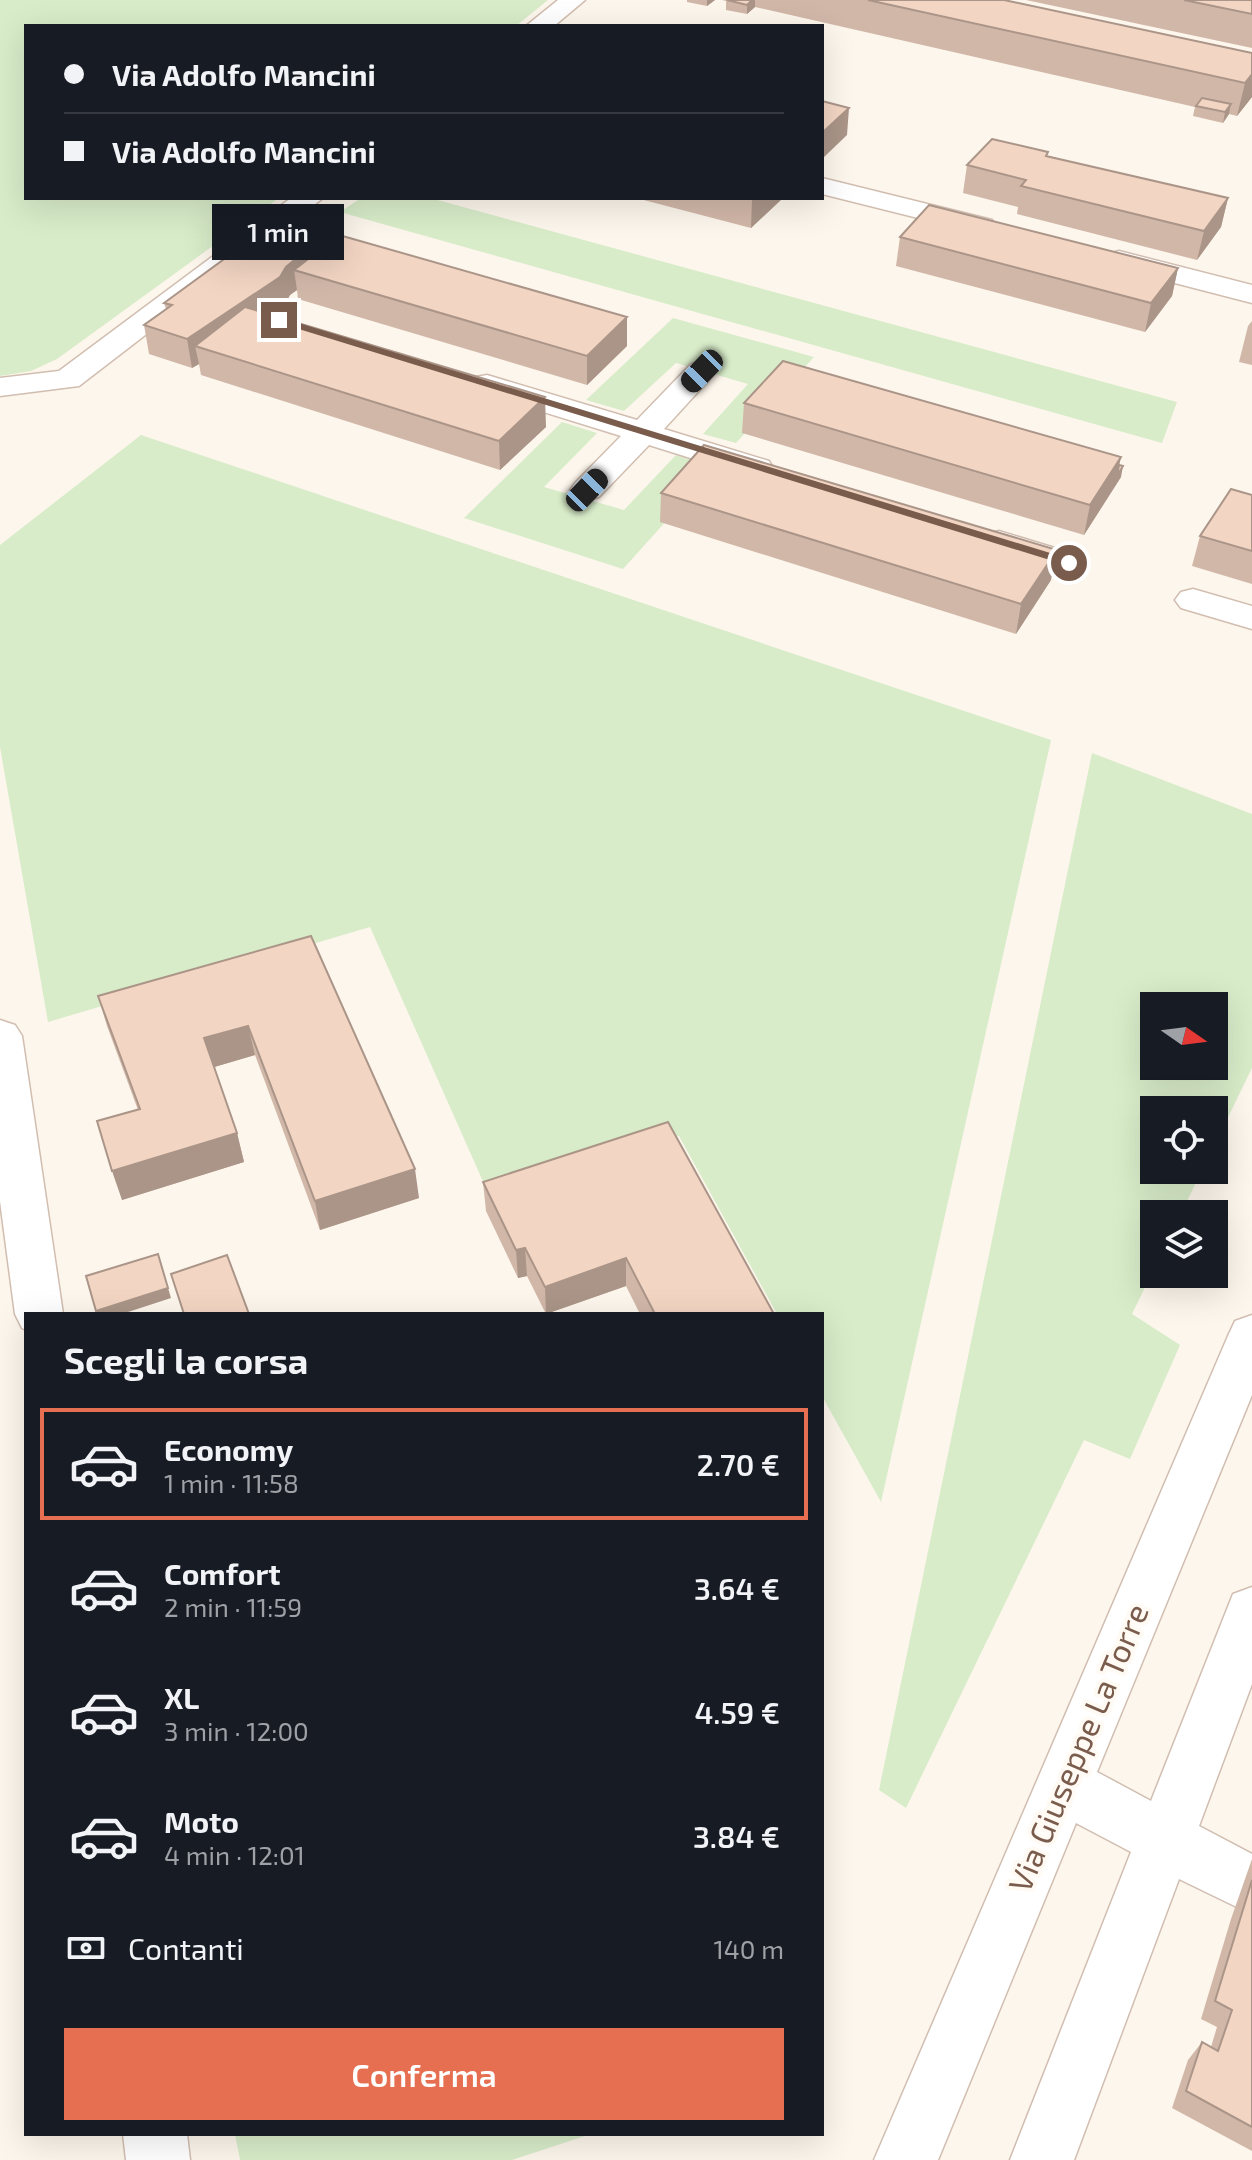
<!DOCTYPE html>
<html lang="it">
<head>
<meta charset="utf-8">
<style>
	body { margin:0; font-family:"Exo 2",sans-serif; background:#242831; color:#f1f3f6; height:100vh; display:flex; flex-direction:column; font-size:30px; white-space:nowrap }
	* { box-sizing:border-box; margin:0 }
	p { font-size:26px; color:#9ea1a6 }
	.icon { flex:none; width:44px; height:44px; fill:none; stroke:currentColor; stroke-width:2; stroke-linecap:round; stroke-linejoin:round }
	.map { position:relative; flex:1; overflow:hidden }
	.details { position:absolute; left:24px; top:1312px; width:800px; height:824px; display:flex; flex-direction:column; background:#171b24; border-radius:0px; box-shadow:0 8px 32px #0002 }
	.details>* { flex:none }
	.hud { position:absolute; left:24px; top:24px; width:800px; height:176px; border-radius:0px; box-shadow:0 8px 32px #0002; display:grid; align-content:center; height:176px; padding:0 40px; background:#171b24 }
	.needle { width:52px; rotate:104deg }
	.tools { position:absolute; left:1140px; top:992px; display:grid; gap:16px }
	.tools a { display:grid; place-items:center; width:88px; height:88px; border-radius:0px; background:#171b24; box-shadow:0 8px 32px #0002; font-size:40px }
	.end { position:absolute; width:36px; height:36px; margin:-18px; border:10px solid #7a5c4d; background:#fff; box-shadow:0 0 0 4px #fff }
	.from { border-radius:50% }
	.bubble { position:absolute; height:56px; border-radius:0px; background:#171b24; box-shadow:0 8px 32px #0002; font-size:26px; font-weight:600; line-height:56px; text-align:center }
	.car { position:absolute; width:24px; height:48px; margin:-24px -12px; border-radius:10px; box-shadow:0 0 6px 2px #0007; background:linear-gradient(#222 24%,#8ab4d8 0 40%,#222 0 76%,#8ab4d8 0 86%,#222 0) }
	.hud b { display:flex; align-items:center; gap:28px; height:76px; font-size:30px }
	.hud b+b { border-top:2px solid #363941 }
	.hud i { width:20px; height:20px; background:#f1f3f6 }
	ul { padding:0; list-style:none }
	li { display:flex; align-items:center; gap:24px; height:112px; margin:0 16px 12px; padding:0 24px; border:4px solid transparent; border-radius:0px }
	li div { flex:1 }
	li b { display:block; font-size:30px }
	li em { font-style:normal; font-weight:600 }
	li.active { border-color:#e76f51 }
	li>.icon { width:72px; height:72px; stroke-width:1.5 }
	h2 { padding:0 40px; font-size:36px; line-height:96px }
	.pay { display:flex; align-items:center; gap:20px; height:88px; padding:0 40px; font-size:30px }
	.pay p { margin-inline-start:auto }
	.cta { display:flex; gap:16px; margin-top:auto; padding:16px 40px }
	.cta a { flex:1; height:92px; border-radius:0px; background:#e76f51; color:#fff; font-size:32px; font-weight:600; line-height:92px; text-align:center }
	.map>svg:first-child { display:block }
	.green { fill:#d8ecc9; fill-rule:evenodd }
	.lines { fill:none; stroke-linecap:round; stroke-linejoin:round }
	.minor-casing { stroke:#d1beb0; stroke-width:3 }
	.minor { fill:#fff; fill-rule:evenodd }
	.wall { fill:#d1b7a8 }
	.shaded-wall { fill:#aa9588 }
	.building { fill:#f3d5c3; stroke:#aa9588; stroke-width:2 }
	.route { fill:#7a5c4d }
	.labels { text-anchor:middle; stroke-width:8; stroke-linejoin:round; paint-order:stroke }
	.near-street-label { font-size:32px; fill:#7a5c4d; stroke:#fffaf3 }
</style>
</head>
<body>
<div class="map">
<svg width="1252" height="2160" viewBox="0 0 1252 2160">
	<rect width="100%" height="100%" fill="#fdf6ec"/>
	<!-- green -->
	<path class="green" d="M0,0H548L516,26H26V198H279L57,359L31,371L0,376Z
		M361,198H430L1177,402L1162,443L340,212Z
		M673,318L814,357L736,443L703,434L748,384L676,363L624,411L586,400Z
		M562,422L597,433L544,487L624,510L676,455L715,467L623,569L464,518Z
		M141,435L1051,740L881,1502L822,1396V1314H777L679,1136L489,1195L370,927L48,1022L0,747V545Z
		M1092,753L1252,814V1068L1214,1146V1110H1154V1170H1202L1181,1214H1154V1269L1132,1314L1180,1345L1130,1459L1084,1440L906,1808L879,1790ZM1154,1006H1214V1066H1154Z
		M235,2134H591L512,2160H240Z"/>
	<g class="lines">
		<defs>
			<path id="minor" d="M558,0H585L554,26H526Z
				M822,178L992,220L996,226L992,232L982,234L822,194Z
				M291,198H323L79,386L0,396V378L59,371Z
				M1119,251L1252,285V303L1109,266L1105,260L1109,254Z
				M702,362L713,364L717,371L664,429L769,461L773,468L769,475L757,478L745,475L649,445L599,497L587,500L575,497L570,490L575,483L621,436L476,391L471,384L476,377L487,375L637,420L691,364Z
				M999,531L1081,556L1086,563L1081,570L1069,573L987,548L982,541L987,534Z
				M1193,589L1252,606V629L1181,608L1175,600L1181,592Z
				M0,1020L15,1025L22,1036L63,1314H26V1330L22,1328L15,1314L0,1201Z
				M1252,1315V1395L1097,1772L1151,1801L1233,1594L1252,1587V1684L1199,1826L1252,1854V1909L1245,1911L1179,1879L1074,2160H1010L1131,1852L1076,1823L938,2160H874L1228,1336L1235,1321Z
				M123,2134H187L190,2160H126Z"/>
		</defs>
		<!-- minor casing -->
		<use href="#minor" class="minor-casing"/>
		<!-- minor -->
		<use href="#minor" class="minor"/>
	</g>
	<!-- wall -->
	<path class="wall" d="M687,0H715L707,6L687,2Z
		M722,0H1004L1252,53V97L1237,116L1229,114L1223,123L1193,116L1195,107L755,7L747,14L726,10V1Z
		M1026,0H1252V48Z
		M1048,152L1047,156L1228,198L1221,227L1197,260L1017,214L1018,207L963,193L967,165Z
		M636,198H783L751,228Z
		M900,237L1178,268L1172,296L1145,332L896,266Z
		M259,239L328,243L627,346L587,385L298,299L297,290L290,295L284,306L271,315L546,427L500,470L201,375L199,364L192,368L149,354L144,325L166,309L164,303Z
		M1252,321V365L1239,362L1248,326Z
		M744,403L1121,477L1084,535L742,433Z
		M661,493L1051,580L1016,634L660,522Z
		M1252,495V584L1192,566L1200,536Z
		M311,936L419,1198L320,1230L255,1055L214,1067L237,1133L244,1162L122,1200L138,1110L107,1026L98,996Z
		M483,1182L774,1314H640L626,1286L546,1314L527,1276L518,1278L486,1211Z
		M1252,1859V2151L1172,2108L1188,2060L1202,2042L1211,2047L1217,2027L1201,2019L1231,1919Z"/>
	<!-- shaded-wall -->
	<path class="shaded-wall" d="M707,0H715L707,6Z
		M752,0H755V7L747,14V5Z
		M1252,74V97L1237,116L1245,83Z
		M1231,104L1229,114L1223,123L1225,112Z
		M849,108L847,135L822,159V133Z
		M754,198H783L751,228L752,200Z
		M1228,198L1221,227L1197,260L1204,231Z
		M327,233L330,262L294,270L297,290L290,295L284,306L216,352L195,346L199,364L192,368L187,339L286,267Z
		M1178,268L1172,296L1145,332L1151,303Z
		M627,317V346L587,385V356Z
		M545,397L546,427L500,470L499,441Z
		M1121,457L1117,476L1123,466L1121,477L1084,535L1090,505Z
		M1057,550L1051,580L1016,634L1021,604Z
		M248,1026L255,1055L211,1068L204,1038Z
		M237,1133L244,1162L122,1200L112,1171Z
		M415,1169L419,1198L320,1230L315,1201Z
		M525,1248L527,1276L518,1278L516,1250Z
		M158,1254L171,1298L122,1314H98L96,1311Z
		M626,1258V1286L546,1314L545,1287Z"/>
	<!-- building -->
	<path class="building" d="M727,0H752L747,5Z
		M868,0H1004L1252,53V74L1245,83Z
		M1184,0H1252V14Z
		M1202,98L1231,104L1225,112L1196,106Z
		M822,101L849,108L822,133Z
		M992,139L1048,152L1046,156L1228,198L1204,231L1021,186L1026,180L967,165Z
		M929,205L1178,268L1151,303L900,237Z
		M284,221L327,233L286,267L280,277L187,339L144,325L172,305L164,303L253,238L259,239Z
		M339,235L627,317L587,356L294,270Z
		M245,307L545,397L499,441L195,346Z
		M783,361L1121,457L1090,505L744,403Z
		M704,445L1057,550L1021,604L661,493Z
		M1119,465L1123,466L1117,476Z
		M1231,489L1252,495V551L1200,536Z
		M311,936L415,1169L315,1201L248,1026L204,1038L237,1133L112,1171L97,1121L140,1109L98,996Z
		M668,1122L774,1314H655L626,1258L545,1287L525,1248L516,1250L483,1182Z
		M158,1254L168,1288L96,1311L86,1276Z
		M227,1255L249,1314H184L171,1274Z
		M1252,1880V2127L1186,2091L1202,2042L1218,2051L1232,2010L1215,2001Z"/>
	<!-- route -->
	<path class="route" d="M279,317L1073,560L1074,563L1066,565L276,322Z"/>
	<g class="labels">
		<!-- near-street labels -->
		<g class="near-street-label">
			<text transform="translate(1079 1748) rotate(-67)" y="11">Via Giuseppe La Torre</text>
		</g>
	</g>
</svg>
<div class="tools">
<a><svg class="needle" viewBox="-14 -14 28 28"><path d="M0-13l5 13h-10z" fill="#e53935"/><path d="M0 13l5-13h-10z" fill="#9ea1a6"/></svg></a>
<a><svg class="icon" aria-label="locate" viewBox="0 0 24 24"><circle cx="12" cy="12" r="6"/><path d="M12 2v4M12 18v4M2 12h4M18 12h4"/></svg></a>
<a><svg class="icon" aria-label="layers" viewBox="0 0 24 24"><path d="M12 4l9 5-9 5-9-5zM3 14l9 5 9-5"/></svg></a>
</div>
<i class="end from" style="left:1069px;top:563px"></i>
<i class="end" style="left:279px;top:320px"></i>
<div class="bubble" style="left:212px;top:204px;width:132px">1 min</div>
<i class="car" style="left:702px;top:371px;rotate:224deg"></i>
<i class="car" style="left:587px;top:490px;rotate:44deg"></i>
<div class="hud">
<b><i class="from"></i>Via Adolfo Mancini</b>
<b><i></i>Via Adolfo Mancini</b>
</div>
<section class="details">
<h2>Scegli la corsa</h2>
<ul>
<li class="active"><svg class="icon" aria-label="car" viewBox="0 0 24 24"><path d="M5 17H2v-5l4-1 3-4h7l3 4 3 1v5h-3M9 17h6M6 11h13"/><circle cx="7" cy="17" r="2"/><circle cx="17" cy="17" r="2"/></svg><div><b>Economy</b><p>1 min · 11:58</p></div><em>2.70 €</em></li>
<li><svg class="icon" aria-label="car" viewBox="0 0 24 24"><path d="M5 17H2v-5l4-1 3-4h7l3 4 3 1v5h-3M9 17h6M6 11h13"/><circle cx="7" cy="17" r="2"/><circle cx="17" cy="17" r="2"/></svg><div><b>Comfort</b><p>2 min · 11:59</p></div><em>3.64 €</em></li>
<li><svg class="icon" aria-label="car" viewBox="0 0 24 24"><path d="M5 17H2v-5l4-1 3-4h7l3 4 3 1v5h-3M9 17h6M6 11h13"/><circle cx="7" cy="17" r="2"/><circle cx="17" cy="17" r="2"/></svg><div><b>XL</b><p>3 min · 12:00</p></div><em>4.59 €</em></li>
<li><svg class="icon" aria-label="car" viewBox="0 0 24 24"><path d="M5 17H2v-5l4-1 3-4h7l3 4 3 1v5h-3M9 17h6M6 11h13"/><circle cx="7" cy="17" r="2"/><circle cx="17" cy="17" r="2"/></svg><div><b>Moto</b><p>4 min · 12:01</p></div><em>3.84 €</em></li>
</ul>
<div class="pay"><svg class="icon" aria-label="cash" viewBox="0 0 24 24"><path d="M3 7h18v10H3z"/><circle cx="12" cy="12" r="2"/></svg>Contanti<p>140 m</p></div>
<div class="cta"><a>Conferma</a></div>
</section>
</div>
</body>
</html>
